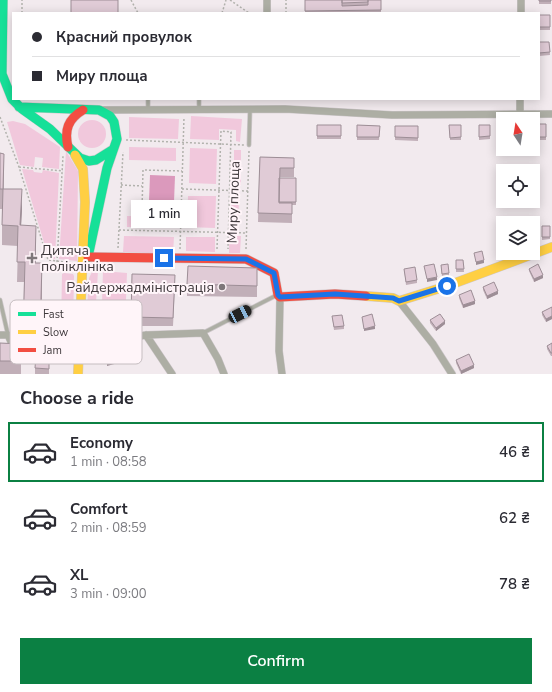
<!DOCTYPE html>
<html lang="en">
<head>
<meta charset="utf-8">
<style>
	body { margin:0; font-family:"Nunito Sans",sans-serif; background:#f7f7f7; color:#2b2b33; height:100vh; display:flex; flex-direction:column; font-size:15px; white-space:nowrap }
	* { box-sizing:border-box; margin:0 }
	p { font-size:13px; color:#7c7c81 }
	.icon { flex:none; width:22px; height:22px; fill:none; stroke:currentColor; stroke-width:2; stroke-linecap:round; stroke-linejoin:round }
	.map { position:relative; height:374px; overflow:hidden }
	.sheet { display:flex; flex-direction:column; background:#fff; flex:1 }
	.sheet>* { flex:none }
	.hud { position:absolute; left:12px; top:12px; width:528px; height:88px; border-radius:0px; box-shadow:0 2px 10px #0003; display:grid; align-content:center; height:88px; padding:0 20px; background:#fff }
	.needle { width:26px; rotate:348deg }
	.buttons { position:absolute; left:496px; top:112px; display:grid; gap:8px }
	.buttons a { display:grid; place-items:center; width:44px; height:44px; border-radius:0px; background:#fff; box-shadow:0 2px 10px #0003; font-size:20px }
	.end { position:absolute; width:18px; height:18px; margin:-9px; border:5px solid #1a73e8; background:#fff; box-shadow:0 0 0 2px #fff }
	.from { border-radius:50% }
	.bubble { position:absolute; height:28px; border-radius:0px; background:#fff; box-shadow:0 2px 10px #0003; font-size:13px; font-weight:600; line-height:28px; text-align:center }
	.car { position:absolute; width:12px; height:24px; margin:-12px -6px; border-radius:5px; box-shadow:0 0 3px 1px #0007; background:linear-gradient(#222 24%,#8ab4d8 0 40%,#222 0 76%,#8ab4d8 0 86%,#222 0) }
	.hud b { display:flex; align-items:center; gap:14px; height:38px; font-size:15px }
	.hud b+b { border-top:1px solid #e1e1e2 }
	.hud i { width:10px; height:10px; background:#2b2b33 }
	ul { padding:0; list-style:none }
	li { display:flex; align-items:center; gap:12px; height:60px; margin:0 8px 6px; padding:0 12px; border:2px solid transparent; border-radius:0px }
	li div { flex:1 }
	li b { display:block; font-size:15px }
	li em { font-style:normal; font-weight:600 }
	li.active { border-color:#0b8043 }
	li>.icon { width:36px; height:36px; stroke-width:1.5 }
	h2 { padding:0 20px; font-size:18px; line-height:48px }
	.button { display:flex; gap:8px; margin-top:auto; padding:8px 20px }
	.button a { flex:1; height:46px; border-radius:0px; background:#0b8043; color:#fff; font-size:16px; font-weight:600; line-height:46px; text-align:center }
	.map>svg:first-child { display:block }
	.green { fill:#f1c8dc }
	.water { fill:#db99bc }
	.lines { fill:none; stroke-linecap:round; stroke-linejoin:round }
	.lane-casing { stroke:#cdc7ca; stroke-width:5 }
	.street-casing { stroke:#cdc7ca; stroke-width:8 }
	.fast-casing { stroke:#cdc7ca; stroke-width:10 }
	.slow-casing { stroke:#cdc7ca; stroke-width:10 }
	.jam-casing { stroke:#cdc7ca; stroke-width:10 }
	.path { stroke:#b2b2ad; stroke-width:1.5; stroke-dasharray:2 2; stroke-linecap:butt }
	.lane { stroke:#adaea4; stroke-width:3.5 }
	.street { stroke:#adaea4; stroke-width:7 }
	.fast { stroke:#16e098; stroke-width:9 }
	.slow { stroke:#ffcf43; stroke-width:9 }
	.jam { stroke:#f24e42; stroke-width:9 }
	.wall { fill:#c1afb8 }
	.shaded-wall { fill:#9d8e96 }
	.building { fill:#e0cbd6; stroke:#9d8e96 }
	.route { stroke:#1a73e8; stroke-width:5 }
	.poi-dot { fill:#7e777a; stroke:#fff5f9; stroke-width:1.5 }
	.labels { text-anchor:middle; stroke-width:4; stroke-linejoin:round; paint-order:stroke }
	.street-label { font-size:14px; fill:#3f393c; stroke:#fff5f9 }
	.poi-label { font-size:14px; fill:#3f393c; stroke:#fff5f9; text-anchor:start }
	.key { fill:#fff5f9; stroke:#c5bdc0; stroke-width:1 }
	.key-label { font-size:11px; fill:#3f393c }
</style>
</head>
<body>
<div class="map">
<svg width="552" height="374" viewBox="0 0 552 374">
	<rect width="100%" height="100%" fill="#f2eaee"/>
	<!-- green -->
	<path class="green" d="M191,116L242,119L240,142L236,141V130L219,129V140L190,139Z
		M129,117L179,119L178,139L129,138Z
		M78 134a14 14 0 1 1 28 0a14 14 0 1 1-28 0Z
		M13,121L25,124L60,147L59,169L42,167L43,158L35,157L34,167L20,165L7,122Z
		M129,147L176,148V161L129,160Z
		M190,148L217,149L216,184L189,183Z
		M234,150H241V185H234Z
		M66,151L78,171L77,261L59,259Z
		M22,169L33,170L34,172L42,173L43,170L59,173L55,259H49Z
		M188,196H216L215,228L187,227Z
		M231,198H239L238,228H231Z
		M127,216L173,217V228L127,227Z
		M124,236L174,237L173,254L123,252Z
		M229,236H241L240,253H229Z
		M186,237H215V252L186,251Z
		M97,269L98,271L94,335L89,332L86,324L89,278L92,272Z
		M103,271L127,273L125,324L128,327V332L124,334H101Z
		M64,273L73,274L74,276L73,329L69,331H63L61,328L62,274Z"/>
	<!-- water -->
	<path class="water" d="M150,175L175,176L174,202L149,201Z"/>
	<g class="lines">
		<defs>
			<path id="lane" d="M199,99V109
				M148,110V99
				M249,145L250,109
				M0,300L8,335
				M203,333L277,295"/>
			<path id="street" d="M267,0V13
				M521,13V0
				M101,110L285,109L392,115L552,114
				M520,115V99
				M280,297L279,351L282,374
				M399,301L433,344L452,374
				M0,335H8L18,357H54L94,344L146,335L203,333L218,359L224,374
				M146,335L172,374"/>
			<path id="fast" d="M3,0L2,74L12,99L22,109L50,129L80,158L89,161L96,160L112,150
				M19,107L99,110L110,116L114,122L117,139L107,168L88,257L82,264"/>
			<path id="slow" d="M75,155L83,169L85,202L78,374
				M366,296L393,298L399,301L447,286L552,247"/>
			<path id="jam" d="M68,147C64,130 68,119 83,110
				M88,257L246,259L274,273L278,295L280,297L335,294L366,296"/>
		</defs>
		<!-- lane casing -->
		<use href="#lane" class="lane-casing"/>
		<!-- street casing -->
		<use href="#street" class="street-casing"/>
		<!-- fast casing -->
		<use href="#fast" class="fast-casing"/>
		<!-- slow casing -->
		<use href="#slow" class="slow-casing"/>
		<!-- jam casing -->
		<use href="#jam" class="jam-casing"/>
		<!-- path -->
		<path class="path" d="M131,0L138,13
			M230,0L249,13
			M22,13V0
			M222,13L226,0
			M286,13V0
			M0,117L19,167L48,260L73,263
			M126,140L244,145
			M19,167L63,171
			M121,185L142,186
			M182,189L248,191
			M180,211L142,210L143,170L182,171
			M119,230L247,233
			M118,248L123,152
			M180,249L184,117
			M217,249L221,131L231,132L228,249
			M246,249L249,151
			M57,262L63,156"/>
		<!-- lane -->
		<use href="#lane" class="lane"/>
		<!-- street -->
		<use href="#street" class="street"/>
		<!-- fast -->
		<use href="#fast" class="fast"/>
		<!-- slow -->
		<use href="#slow" class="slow"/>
		<!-- jam -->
		<use href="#jam" class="jam"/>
	</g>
	<!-- wall -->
	<path class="wall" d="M305,0H381V13H305Z
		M539,0H551V4H539Z
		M539,15H550V30H539Z
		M539,42H549L550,55L539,56Z
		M303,99H380V100H303Z
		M535,124H546V140H536Z
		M317,125H341V139H317Z
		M357,125L380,126L379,140H357Z
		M449,125H461V140H450Z
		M479,125H490V139L479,140Z
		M395,126H418V141L395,140Z
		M0,153L4,174L3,189L22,209L21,225L36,246L35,263L42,283L40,355L23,354L24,282H17L18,246L2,245V209H0Z
		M260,157L294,158V177H280V178H296V205H292V223L258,222Z
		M542,226H550V239L542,240Z
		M456,260H463L464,272H456Z
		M441,265L449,273V276L442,277Z
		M257,268V297L187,296V284Z
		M404,269L417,280V283L406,285Z
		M529,269L543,278L534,282L529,271Z
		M175,284L173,326H131V317Z
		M483,287L498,294L487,299L483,290Z
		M459,295L475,304L463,308L459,298Z
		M552,307V319L546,322L542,315V312Z
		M332,316L344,326V329L334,330Z
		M430,320L445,324L436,331L430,323Z
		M0,343L21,344V374H0Z
		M552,343V356H551L547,349V346Z
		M49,356V374H35V368Z
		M456,360L474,368L461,374L456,363Z"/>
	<!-- shaded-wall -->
	<path class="shaded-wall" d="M4,154V174L3,209V189Z
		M22,189V209L20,245V225Z
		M36,226V246L35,283V263Z
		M484,260V263L476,265V262Z
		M42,263V283L40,355V334Z
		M543,275V278L534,282V279Z
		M437,277V280L427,282V279Z
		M498,291V294L487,299V296Z
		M475,301V304L463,308V305Z
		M552,316V319L546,322V319Z
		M445,321V324L436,331V328Z
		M375,326V329L364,331V329Z
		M118,360V363L107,366V363Z
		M474,365V368L461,374V371Z"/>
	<!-- building -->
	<path class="building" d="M71,0H118V13H71Z
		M305,0H342V6L368,5V0H381V10L305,11Z
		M342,0H368V2L342,3Z
		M539,0H551V1H539Z
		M539,15H550V27H539Z
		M539,42H549L550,52L539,53Z
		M535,124H546V137H536Z
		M317,125H341V136H317Z
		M357,125L380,126L379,137H357Z
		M449,125H461V137L450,138Z
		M479,125H490V136L479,137Z
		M395,126H418V138L395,137Z
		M0,153L4,154L3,189H0Z
		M260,157L294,158V168H280L279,203H292V214L258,213Z
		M279,178H296V202H279Z
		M3,189H22L20,225L36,226L35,263H42L40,334H23L25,262H17L18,226L2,225Z
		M542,226H550V237H542Z
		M482,251L484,260L476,262L474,253Z
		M456,260H463L464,269H456Z
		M434,264L437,277L427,279L424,266Z
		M448,264L449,273L442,274L441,265Z
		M538,264L543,275L534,279L529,269Z
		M188,266L257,268V286L187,284Z
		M415,267L417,280L406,282L404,269Z
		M132,274L175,275L173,318L131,317Z
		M494,282L498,291L487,296L483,287Z
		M471,290L475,301L463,305L459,295Z
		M552,307V316L546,319L542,312Z
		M372,314L375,326L364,329L362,317Z
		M440,314L445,321L436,328L430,320Z
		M342,315L344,326L334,327L332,316Z
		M0,343L21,344V361H0Z
		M552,343V353H551L547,346Z
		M469,354L474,365L461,371L456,360Z
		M36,355L49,356V369L35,368Z"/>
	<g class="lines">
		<!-- route -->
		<path class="route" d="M164,258L246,259L274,273L278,295L280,297L335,294L393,298L399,301L447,286"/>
	</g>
	<!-- markers -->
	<g class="poi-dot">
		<path d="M30 252h4v4h4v4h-4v4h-4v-4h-4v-4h4z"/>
		<circle cx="222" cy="287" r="4"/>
	</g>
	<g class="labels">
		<!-- street labels -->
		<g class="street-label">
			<text transform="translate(233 202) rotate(-88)" y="5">Миру площа</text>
		</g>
		<!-- poi labels -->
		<g class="poi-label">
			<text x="41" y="255">Дитяча<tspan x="41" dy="16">поліклініка</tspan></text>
			<text x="214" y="292" text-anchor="end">Райдержадміністрація</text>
		</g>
	</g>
	<!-- legend -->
	<rect x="10" y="300" width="132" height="64" rx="6" class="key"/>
	<rect x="18" y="312" width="18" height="4" fill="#16e098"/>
	<rect x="18" y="330" width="18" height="4" fill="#ffcf43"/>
	<rect x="18" y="348" width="18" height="4" fill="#f24e42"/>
	<g class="key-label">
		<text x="43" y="318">Fast</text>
		<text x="43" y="336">Slow</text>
		<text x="43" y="354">Jam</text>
	</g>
</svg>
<div class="buttons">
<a><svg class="needle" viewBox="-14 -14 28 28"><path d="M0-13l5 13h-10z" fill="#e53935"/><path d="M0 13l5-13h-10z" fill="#7c7c81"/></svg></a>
<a><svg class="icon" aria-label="locate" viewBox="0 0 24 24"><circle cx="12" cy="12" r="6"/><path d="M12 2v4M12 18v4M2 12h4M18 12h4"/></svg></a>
<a><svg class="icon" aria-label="layers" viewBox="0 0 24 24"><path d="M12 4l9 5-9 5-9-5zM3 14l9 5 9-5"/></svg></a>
</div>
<i class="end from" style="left:447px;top:286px"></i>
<i class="end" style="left:164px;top:258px"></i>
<div class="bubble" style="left:131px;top:200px;width:66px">1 min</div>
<i class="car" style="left:240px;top:314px;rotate:63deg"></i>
<div class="hud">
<b><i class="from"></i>Красний провулок</b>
<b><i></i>Миру площа</b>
</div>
</div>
<section class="sheet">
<h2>Choose a ride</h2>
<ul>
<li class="active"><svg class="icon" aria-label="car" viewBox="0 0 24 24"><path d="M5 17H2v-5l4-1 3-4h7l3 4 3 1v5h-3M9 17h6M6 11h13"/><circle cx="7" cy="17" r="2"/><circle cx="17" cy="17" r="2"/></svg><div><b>Economy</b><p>1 min · 08:58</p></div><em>46 ₴</em></li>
<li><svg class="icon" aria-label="car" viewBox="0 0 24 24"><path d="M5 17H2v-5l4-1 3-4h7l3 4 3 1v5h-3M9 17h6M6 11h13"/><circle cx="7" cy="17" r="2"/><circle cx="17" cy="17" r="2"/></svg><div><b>Comfort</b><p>2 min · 08:59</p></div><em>62 ₴</em></li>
<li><svg class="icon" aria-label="car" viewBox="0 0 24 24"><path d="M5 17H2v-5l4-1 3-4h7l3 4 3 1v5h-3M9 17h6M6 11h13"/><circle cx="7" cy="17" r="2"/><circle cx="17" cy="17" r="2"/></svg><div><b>XL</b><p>3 min · 09:00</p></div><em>78 ₴</em></li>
</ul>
<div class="button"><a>Confirm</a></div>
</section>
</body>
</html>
